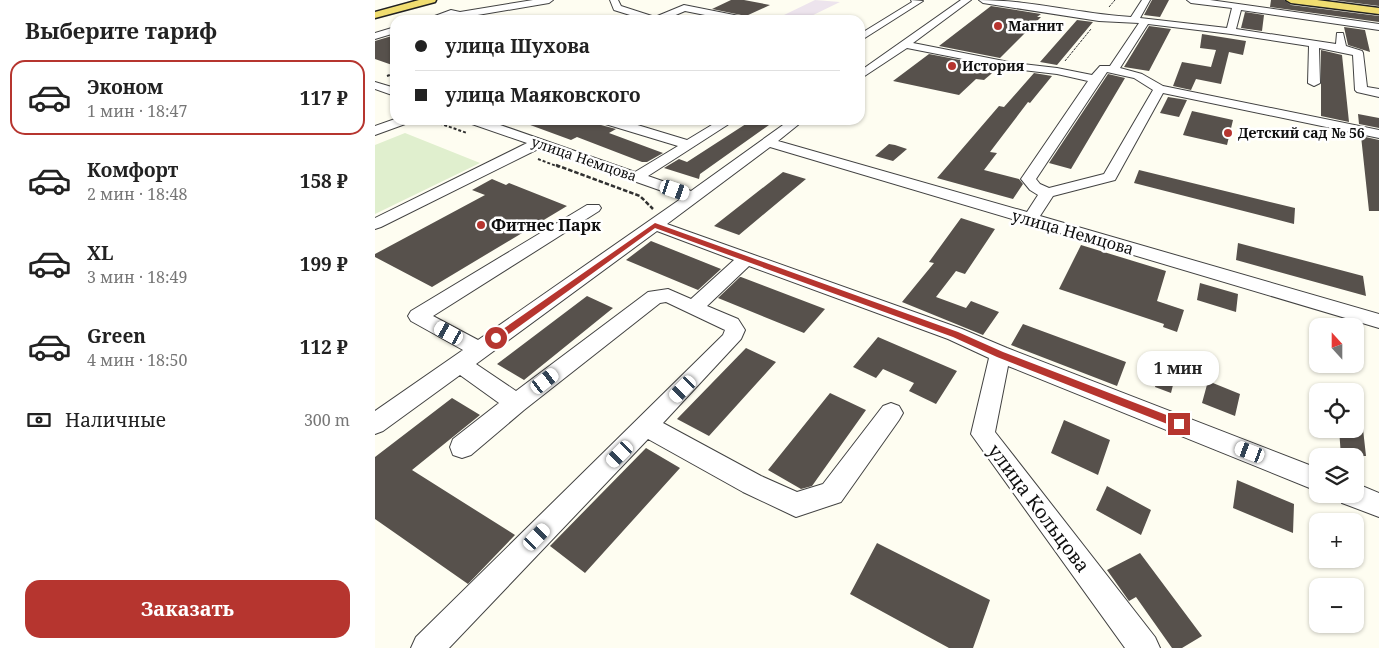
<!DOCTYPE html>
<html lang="ru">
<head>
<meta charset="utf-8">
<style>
	body { margin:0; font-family:"Noto Serif",serif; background:#f2f2f2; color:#222; height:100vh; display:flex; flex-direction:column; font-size:19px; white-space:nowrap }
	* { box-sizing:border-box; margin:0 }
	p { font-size:16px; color:#767676 }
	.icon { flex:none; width:28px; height:28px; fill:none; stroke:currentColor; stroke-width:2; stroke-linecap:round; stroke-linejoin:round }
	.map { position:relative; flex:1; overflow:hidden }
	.drawer { display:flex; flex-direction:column; background:#fff; width:375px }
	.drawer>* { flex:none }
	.hud { position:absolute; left:15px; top:15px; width:475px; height:110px; border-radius:15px; box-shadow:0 1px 4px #0004; display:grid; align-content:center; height:110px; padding:0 25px; background:#fff }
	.needle { width:32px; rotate:339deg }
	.buttons { position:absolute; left:934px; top:318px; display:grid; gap:10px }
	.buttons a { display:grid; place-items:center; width:55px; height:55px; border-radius:10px; background:#fff; box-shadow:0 1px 4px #0004; font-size:25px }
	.end { position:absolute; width:22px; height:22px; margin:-11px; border:6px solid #b6352f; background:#fff; box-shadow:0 0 0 2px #fff }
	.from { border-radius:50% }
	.bubble { position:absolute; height:35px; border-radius:15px; background:#fff; box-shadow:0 1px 4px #0004; font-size:16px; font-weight:700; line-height:35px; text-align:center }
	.car { position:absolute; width:15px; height:30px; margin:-15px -8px; border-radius:6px; box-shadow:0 0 4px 1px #0007; background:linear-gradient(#fff 24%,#345 0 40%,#fff 0 76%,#345 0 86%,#fff 0) }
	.hud b { display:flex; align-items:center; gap:18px; height:48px; font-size:19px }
	.hud b+b { border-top:1px solid #e0e0e0 }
	.hud i { width:12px; height:12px; background:#222 }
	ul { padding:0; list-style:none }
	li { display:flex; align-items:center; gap:15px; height:75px; margin:0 10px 8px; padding:0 15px; border:2px solid transparent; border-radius:15px }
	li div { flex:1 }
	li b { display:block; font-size:19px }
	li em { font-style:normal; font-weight:700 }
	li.active { border-color:#b6352f }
	li>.icon { width:45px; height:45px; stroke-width:1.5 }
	h2 { padding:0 25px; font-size:22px; line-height:60px }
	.pay { display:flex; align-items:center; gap:12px; height:55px; padding:0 25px; font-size:19px }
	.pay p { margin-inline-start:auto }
	.cta { display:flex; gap:10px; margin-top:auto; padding:10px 25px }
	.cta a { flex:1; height:58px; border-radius:15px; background:#b6352f; color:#fff; font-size:20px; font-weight:700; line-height:58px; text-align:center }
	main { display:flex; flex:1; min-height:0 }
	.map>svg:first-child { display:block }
	.industrial { fill:#ede4ed }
	.pitch { fill:#e0efce }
	.building { fill:#57514c }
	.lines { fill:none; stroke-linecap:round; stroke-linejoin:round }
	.minor-casing { stroke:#424242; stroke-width:2 }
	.major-casing { stroke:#202020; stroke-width:3 }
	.path-far2 { stroke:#313131; stroke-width:1; stroke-dasharray:2.5 1; stroke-linecap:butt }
	.path-far1 { stroke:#313131; stroke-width:2; stroke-dasharray:3 2; stroke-linecap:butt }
	.path { stroke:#313131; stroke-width:2.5; stroke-dasharray:4.5 2; stroke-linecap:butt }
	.minor { fill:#fff; fill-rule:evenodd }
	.major { fill:#f0dd70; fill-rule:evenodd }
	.route { fill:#b6352f }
	.poi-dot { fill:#b6352f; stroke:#fff; stroke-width:2 }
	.labels { text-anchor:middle; stroke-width:5; stroke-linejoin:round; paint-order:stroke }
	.far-poi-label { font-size:14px; font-weight:bold; fill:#0f0f0f; stroke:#fff; text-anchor:start }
	.far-street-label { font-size:14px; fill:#0f0f0f; stroke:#fff }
	.poi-label { font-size:16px; font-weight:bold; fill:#0f0f0f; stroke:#fff; text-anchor:start }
	.street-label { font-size:16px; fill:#0f0f0f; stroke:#fff }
	.near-street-label { font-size:19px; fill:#0f0f0f; stroke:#fff }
</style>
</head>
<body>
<main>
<section class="drawer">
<h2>Выберите тариф</h2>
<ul>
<li class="active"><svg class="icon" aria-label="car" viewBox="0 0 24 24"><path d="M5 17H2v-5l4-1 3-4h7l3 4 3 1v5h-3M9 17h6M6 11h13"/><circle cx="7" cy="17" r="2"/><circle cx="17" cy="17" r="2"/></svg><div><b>Эконом</b><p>1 мин · 18:47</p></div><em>117 ₽</em></li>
<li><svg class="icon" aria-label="car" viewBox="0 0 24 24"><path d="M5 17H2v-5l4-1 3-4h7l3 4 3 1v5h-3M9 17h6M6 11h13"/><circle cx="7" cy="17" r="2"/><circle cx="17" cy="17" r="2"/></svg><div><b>Комфорт</b><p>2 мин · 18:48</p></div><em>158 ₽</em></li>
<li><svg class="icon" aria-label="car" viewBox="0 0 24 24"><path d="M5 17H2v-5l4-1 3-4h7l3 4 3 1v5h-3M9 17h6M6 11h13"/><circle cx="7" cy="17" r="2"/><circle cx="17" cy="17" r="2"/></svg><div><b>XL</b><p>3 мин · 18:49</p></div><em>199 ₽</em></li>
<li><svg class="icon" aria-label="car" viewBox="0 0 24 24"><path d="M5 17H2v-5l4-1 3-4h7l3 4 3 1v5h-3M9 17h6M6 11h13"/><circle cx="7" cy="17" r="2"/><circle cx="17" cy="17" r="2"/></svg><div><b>Green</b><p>4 мин · 18:50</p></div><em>112 ₽</em></li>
</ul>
<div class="pay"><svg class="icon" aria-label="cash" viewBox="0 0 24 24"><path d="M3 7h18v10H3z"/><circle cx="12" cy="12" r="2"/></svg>Наличные<p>300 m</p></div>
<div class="cta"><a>Заказать</a></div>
</section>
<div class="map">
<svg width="1004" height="648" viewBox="0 0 1004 648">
	<rect width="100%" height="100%" fill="#fefdf1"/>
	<!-- industrial -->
	<path class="industrial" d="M440,0L465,2L430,19L409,15Z"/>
	<!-- pitch -->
	<path class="pitch" d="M30,133L105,163L0,214V145Z"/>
	<!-- building -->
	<path class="building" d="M356,0H369L395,5L371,16L337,9Z
		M777,0H794L785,17L769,15Z
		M896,0H909L916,5L1004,16V22L895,7Z
		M957,0H1004V6Z
		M616,6L666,14L662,17H666L625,58L564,46Z
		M870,12L889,15L887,31L866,28Z
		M702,20L718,22L682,65L665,62Z
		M774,26L796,29L774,71L749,67Z
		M969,27L990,30L995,52L973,45Z
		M827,34L871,41L868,55L854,52L846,84L821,79L816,90L798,86L807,62L836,67L841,50L825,48Z
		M20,35V66L0,59V41Z
		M946,50L967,55L974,122L946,116Z
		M554,54L616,66L622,69L609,80L601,79L584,95L518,81Z
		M659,73L677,76L655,103L653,102L615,152L622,153L609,170L644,179L648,184L638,199L562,178L624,106L629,107Z
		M733,74L750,78L696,169L674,163Z
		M793,97L812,100L804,117L785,113Z
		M817,111L858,120L852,145L808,135Z
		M983,114L1004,118V128L984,124Z
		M148,120H224L226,125L241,129L234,133L288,153L272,162H267L202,137L196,140L147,122Z
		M377,120H401L325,174L324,179L289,168L304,159L312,162Z
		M986,136L1004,140V211H994Z
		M514,144L520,145L532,149L518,161L500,156Z
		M764,170L920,208L919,224L759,183Z
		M408,172L431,179L364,235L339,226Z
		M117,179L131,185L134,183L192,206L57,287L0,257V254L110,195L97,190Z
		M586,218L620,229L590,274L581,271L561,297L591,308L596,301L624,312L608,335L527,302L559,263L554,262Z
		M276,241L346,269L323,290L251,260Z
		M863,243L988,276L991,296L861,260Z
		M706,245L791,271L782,301L809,310L802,332L788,327L789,324L684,289Z
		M365,277H366L450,309L429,333L343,298Z
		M825,283L863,294L861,312L822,300Z
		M212,296L238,308L149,380L122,364Z
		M648,324L751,362L742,386L636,345Z
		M503,337L582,371L561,404L534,391L539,383L508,369L501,378L478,367Z
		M371,348L401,362L334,436L302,419Z
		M784,371L800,377L796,393L780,387Z
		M833,381L865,394L860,416L827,403Z
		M455,393L491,410L437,486L426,489L393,470Z
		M77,398L105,415L37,470L140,535L93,584L0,519V457Z
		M689,420L735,440L723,475L676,453Z
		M964,429H988L991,456H966Z
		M271,448L305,468L210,573L175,546Z
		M862,480L919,504L918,533L858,508Z
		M732,486L776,510L766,535L721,510Z
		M502,543L615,600L598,648H574L475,594Z
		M765,553L827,636L807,648H797L761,597L754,601L732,570Z"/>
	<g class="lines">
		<defs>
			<path id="minor" d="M158,0H178L174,3L85,18C73,15 62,20 49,20L76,10L85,12Z
				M235,0H243L246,6L280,17L309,5L369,17L374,20H355L310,11L289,20H271L239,10Z
				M536,0L548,1L485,41V34L537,2Z
				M586,0H596L538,43L639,63L682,68L717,75L725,66H735L764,23L724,21L608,3L604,0C655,0 705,14 756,17L767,0H775L765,18L852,28L857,8L816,3L812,0H835L1004,24V30L866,10L861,29L961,44L962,33H968L971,46L987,51L988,53L992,87L1004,89V97L982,92L980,90L978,55L944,48L945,83L939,86L933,83L934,46L856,34L773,24L745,68L767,74L788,86L1004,130V138L788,93L740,180L678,196L665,216L1004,314V328L395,147L292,224L587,329L632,348L942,468V491L633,366L620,432L780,637L785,648H750L596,434L614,358L573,339L374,266L332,306L363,319L370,330L366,339L288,423L386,476L422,492L448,484L508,406L516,403L524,406L528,413L524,420L466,502L421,517L368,492L273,439L74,648H36L41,637L348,335L350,330L291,302L285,303L149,410L96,455L87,458L78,455L75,447L78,439L124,403L85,375L8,431L0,434V411L88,350L36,321L33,316L36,311L212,205H224L226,208L224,211L58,316L103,340L307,198L165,148L6,227L0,229V218L152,143L94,123L93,120H111L260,172L303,146L227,123L226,120H246L312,140L345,120H360L273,176L316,191L415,120H429L403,141L652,212L663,195L655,190L646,179L713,81L682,74L639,69L532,48L485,79V71ZM732,72L759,78L778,90L729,174L674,188L665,184L661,179ZM282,231L359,260L316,299L293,289L273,292L141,391L101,364Z
				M20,27V33L0,39V33Z
				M0,82L20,88V96L0,89Z
				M20,119L34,120L33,123L0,135V126Z
				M980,483L1004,493V517L967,503L963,494H980Z"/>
			<path id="major" d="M44,0H61L60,2L0,18V12Z
				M911,0H942L1004,8V14L916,3Z"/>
		</defs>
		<!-- minor casing -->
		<use href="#minor" class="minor-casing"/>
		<!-- major casing -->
		<use href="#major" class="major-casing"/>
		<!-- path-far2 -->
		<path class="path-far2" d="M734,7L740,0
			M690,61L716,29"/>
		<!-- path-far1 -->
		<path class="path-far1" d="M12,76L20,73
			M55,120L92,133
			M163,159L184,167"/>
		<!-- path -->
		<path class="path" d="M181,165L265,196L278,209"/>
		<!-- minor -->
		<use href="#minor" class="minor"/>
		<!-- major -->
		<use href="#major" class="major"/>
	</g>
	<!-- route -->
	<path class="route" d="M280,223L583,332L628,352L807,421L809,424L804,428L800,427L622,357L578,337L280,228L124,341H118V336Z"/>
	<!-- markers -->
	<g class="poi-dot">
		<circle cx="623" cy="26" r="5"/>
		<circle cx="577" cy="66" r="5"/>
		<circle cx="853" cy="133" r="5"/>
		<circle cx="106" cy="225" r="5"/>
	</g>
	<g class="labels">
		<!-- far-poi labels -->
		<g class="far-poi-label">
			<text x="633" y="31">Магнит</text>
			<text x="587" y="71">История</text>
			<text x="863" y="138">Детский сад № 56</text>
		</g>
		<!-- far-street labels -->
		<g class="far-street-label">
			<text transform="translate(209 159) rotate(19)" y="5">улица Немцова</text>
		</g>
		<!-- poi labels -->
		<g class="poi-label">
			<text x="116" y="231">Фитнес Парк</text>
		</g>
		<!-- street labels -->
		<g class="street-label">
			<text transform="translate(698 232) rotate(16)" y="6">улица Немцова</text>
		</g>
		<!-- near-street labels -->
		<g class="near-street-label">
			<text transform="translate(664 508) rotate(53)" y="7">улица Кольцова</text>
		</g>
	</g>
</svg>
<div class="buttons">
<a><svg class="needle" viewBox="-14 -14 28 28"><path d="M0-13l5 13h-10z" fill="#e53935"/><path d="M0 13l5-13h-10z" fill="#767676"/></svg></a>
<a><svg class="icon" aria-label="locate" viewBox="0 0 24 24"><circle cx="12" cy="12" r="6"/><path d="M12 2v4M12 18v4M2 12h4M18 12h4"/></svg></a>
<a><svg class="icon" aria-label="layers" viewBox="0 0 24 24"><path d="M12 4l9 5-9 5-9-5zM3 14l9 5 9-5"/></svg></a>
<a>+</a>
<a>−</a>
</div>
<i class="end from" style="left:121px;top:338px"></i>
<i class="end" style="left:804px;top:424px"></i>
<div class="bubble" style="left:762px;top:351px;width:82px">1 мин</div>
<i class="car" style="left:300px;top:190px;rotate:109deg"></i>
<i class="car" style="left:74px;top:333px;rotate:299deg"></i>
<i class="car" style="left:170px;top:381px;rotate:52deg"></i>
<i class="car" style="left:308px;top:389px;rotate:224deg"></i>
<i class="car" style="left:875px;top:452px;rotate:291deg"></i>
<i class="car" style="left:245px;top:454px;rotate:225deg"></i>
<i class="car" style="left:162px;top:537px;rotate:44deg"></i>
<div class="hud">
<b><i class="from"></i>улица Шухова</b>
<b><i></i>улица Маяковского</b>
</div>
</div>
</main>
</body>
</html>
